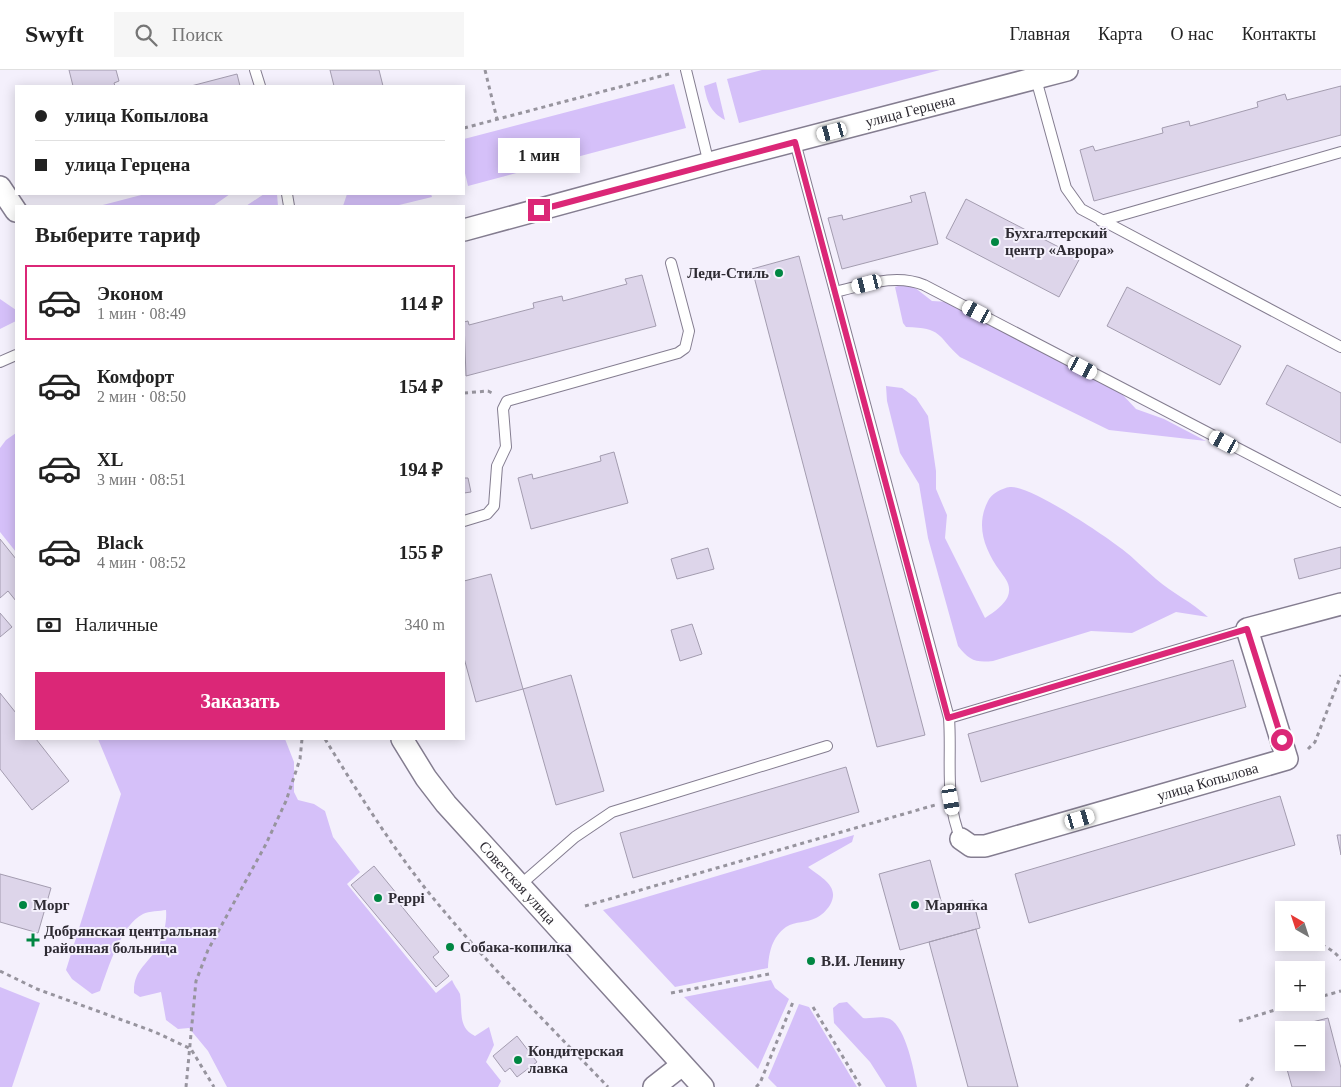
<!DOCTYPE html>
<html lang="ru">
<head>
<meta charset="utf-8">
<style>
	body { margin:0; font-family:"Times New Roman",serif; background:#f6f6f6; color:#222; height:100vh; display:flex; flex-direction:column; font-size:19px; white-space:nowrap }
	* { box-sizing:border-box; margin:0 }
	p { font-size:16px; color:#767676 }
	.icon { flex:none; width:28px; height:28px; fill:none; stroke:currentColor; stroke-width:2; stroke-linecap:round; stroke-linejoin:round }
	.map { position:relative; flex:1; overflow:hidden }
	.side { position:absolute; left:15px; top:135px; width:450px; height:535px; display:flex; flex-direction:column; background:#fff; border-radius:0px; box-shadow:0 2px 12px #0003 }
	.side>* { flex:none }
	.top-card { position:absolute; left:15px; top:15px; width:450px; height:110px; border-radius:0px; box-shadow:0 2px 12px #0003; display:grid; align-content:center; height:110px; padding:0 20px; background:#fff }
	.needle { width:32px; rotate:321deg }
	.tools { position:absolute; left:1275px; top:831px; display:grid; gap:10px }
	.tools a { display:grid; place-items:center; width:50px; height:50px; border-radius:0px; background:#fff; box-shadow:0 2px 12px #0003; font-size:25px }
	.end { position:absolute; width:22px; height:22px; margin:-11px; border:6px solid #db2777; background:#fff; box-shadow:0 0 0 2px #fff }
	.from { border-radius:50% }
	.bubble { position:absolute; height:35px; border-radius:0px; background:#fff; box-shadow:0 2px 12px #0003; font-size:16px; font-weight:800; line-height:35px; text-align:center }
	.car { position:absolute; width:15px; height:30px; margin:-15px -8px; border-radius:6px; box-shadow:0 0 4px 1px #0007; background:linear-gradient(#fff 24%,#345 0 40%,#fff 0 76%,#345 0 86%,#fff 0) }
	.top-card b { display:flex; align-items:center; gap:18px; height:48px; font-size:19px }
	.top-card b+b { border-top:1px solid #e0e0e0 }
	.top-card i { width:12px; height:12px; background:#222 }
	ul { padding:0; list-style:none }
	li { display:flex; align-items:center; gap:15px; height:75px; margin:0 10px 8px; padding:0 10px; border:2px solid transparent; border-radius:0px }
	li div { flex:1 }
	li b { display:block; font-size:19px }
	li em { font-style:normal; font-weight:800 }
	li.on { border-color:#db2777 }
	li>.icon { width:45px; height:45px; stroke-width:1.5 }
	h2 { padding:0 20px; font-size:22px; line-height:60px }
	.pay { display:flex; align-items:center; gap:12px; height:55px; padding:0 20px; font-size:19px }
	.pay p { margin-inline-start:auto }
	.button { display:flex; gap:10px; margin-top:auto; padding:10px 20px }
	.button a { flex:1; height:58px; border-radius:0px; background:#db2777; color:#fff; font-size:20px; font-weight:800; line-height:58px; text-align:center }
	header { display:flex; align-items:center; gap:30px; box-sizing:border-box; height:70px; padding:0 25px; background:#fff; border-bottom:1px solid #e0e0e0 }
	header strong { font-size:24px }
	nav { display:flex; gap:28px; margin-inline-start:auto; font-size:18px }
	.search { width:350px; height:45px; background:#f6f6f6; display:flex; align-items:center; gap:12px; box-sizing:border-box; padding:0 18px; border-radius:0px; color:#767676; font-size:19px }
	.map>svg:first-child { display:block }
	.green { fill:#d5c0f9 }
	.building { fill:#ddd5ea; stroke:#a39caf }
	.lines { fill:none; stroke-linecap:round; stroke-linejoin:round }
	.lane-casing { stroke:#847d90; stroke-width:12 }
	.street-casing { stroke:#847d90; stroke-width:24 }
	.path { stroke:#97949e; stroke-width:3; stroke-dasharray:4 4; stroke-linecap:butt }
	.lane { stroke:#fff; stroke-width:10 }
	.street { stroke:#fff; stroke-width:21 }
	.route { stroke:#db2777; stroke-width:6 }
	.poi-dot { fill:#008642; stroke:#f4f0fc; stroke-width:2 }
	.labels { text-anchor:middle; stroke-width:4; stroke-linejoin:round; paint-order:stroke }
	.street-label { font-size:15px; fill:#2e2b33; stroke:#f4f0fc }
	.poi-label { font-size:15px; font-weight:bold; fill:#2e2b33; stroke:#f4f0fc; text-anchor:start }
</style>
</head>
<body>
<header>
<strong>Swyft</strong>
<div class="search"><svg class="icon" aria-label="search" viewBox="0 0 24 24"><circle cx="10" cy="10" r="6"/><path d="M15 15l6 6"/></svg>Поиск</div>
<nav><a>Главная</a><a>Карта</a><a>О нас</a><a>Контакты</a></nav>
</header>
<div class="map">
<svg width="1341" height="1017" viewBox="0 0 1341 1017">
	<rect width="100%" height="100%" fill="#f4f0fc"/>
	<!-- green -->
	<path class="green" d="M762,0H940L739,53L727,9Z
		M716,12L725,50C710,42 707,31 704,16Z
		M674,14L686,58L468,116L464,99V69Z
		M145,124H230L213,136H99Z
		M264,124H277L278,136H246Z
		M347,124H431L432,127L395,136H343Z
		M906,213L914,217L932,231L950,232L1122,324L1136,339L1164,349L1206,371L1109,360L960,287C936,265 943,258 906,257L903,253L895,217Z
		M0,229L16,240V251L0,259Z
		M886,316L902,318L916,328L928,346L936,401V419L947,445L945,468L985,548C993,543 1009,532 1009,521C1010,513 1004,507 1000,501C985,480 975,456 988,431C991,424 1002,418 1010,417C1030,415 1104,465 1122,479C1134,488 1144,499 1156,509C1172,523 1192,532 1208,547L1176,542L1132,563L1091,561L993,591C975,593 969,590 958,576L928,468L919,414L900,383L887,331Z
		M16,363V482L0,462V378L6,370Z
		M98,669H285L294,692V722L298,730L314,734L325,741L333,767L360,802L347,814L436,923L452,910C454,915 458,920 460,924C463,941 457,957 475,966L489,957L494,975L486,992L501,1011L498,1017H227L208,981L189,958L178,959L166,950L161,922L140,927L134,923C133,899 149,894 159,875C164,865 167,851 166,840C160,841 149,841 143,844C121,855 108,899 100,921L92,924L72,909L66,900L121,724Z
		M854,765L852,772L808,797C820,807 841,816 830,835C827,840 821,846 816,848C806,853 796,851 786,857C772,867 769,882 768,898L675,917L603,840Z
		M771,910L775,918L789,929L758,999L684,927Z
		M0,917L40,933L12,1017H0Z
		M847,932L863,948C872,949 881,945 890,949C906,958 914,1000 917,1017H886L870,992L834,953L833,938L839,933Z
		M799,934L809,937L857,1017H777L768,1008Z"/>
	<!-- building -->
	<path class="building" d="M69,0H116L119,11L114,13L115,16H73Z
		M330,0H379L383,16H334Z
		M237,4L240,16H191Z
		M1341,16V65L1094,131L1080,80L1093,76L1095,81L1163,63L1162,58L1189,51L1190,56L1258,37L1257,32L1285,24L1287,30Z
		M925,122L938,174L842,199L828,148L842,145L843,150L912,132L910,126Z
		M966,129L1080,188L1059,227L946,168Z
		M799,186L925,665L877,677L752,199Z
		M642,205L656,256L466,306L464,252L468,251L469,255L534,238L533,233L562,226L563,231L627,214L625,209Z
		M1127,217L1241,276L1220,315L1107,256Z
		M1287,295L1341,323V373L1266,334Z
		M614,382L628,433L531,459L518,408L532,404L533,409L601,391L600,386Z
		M464,408H468L471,422L464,423Z
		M0,469L16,489V531L8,521L0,528Z
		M1341,477V498L1299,509L1294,489Z
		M708,478L714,499L677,509L671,489Z
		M491,504L523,619L476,632L464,588V511Z
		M0,543L12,557L0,567Z
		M692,554L702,584L680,591L671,560Z
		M1233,590L1246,637L981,712L968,664Z
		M571,605L604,721L556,735L523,619Z
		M0,623L16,643V669H36L69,711L32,740L0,699Z
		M846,697L859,742L633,808L620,763Z
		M1280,726L1295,775L1029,853L1015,804Z
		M1337,765H1341V785Z
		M930,790L943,838L973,830L980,858L900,880L879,804Z
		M374,796L397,824L394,827L439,882L433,887L449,906L436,917L351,815Z
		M0,804L51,818L38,863L0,852Z
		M976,859L1018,1017H968L929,872Z
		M1328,948L1341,998V1017H1292L1285,992H1316V960H1284V987L1277,961Z
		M517,966L537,992L517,1007L510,998L505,1002L493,986Z"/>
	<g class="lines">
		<defs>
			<path id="lane" d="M255,0L260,16
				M686,0L709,94
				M1036,9L1066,118L1081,139L1341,277
				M795,72L949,648
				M287,124L289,136
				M1101,151L1341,82
				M835,222C865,215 895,203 924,215L1341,432
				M0,292L16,285
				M464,451L487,444L494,436L497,396L506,377L503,339L507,331L678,283L685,278L689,261L671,193
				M961,769C944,731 952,688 949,648L1247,559
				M519,816L575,767L612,742L827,676"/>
			<g id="street">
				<path d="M0,117L16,141"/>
				<path id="s1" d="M464,160L725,89L1067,0"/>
				<path id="s2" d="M402,669L426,708L446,734L703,1017"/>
				<path id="s3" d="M961,769L971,776H985L1287,689L1247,559L1341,534"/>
				<path d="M654,1017L682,995"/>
			</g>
		</defs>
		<!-- lane casing -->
		<use href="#lane" class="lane-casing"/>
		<!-- street casing -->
		<use href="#street" class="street-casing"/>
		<!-- path -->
		<path class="path" d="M485,0L497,49
			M464,58L669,4
			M464,323L488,321L492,323
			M325,669C356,719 388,771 425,818C481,888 546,952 608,1017
			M1308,679L1315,672L1341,605
			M585,836L935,735
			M1314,872C1324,875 1335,881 1341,890
			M0,901L37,919L155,962L191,979L214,1017
			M671,923L769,904
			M1316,928L1341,921
			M813,937L861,1017
			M1239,951L1301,932
			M186,1017L196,911L208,880L266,774L286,731L300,689L302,669
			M756,1017L760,1013L793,932
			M1246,1017L1255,1005"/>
		<!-- lane -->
		<use href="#lane" class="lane"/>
		<!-- street -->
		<use href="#street" class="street"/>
	</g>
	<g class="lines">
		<!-- route -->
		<path class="route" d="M539,140L795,72L948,648L1247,559L1282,670"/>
	</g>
	<!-- markers -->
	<g class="poi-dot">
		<circle cx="995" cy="172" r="5"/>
		<circle cx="779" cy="203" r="5"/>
		<circle cx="378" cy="828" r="5"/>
		<circle cx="23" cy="835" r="5"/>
		<circle cx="915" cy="835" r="5"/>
		<path d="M30.5 862.5h5v5h5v5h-5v5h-5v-5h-5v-5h5z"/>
		<circle cx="450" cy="877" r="5"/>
		<circle cx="811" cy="891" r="5"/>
		<circle cx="518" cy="990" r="5"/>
	</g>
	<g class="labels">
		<!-- street labels -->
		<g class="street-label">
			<text dy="5" stroke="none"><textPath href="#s1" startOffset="462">улица Герцена</textPath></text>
			<text dy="5" stroke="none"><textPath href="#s3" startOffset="258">улица Копылова</textPath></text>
			<text dy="5" stroke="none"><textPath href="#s2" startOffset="185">Советская улица</textPath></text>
		</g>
		<!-- poi labels -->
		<g class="poi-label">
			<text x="1005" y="168">Бухгалтерский<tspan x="1005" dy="17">центр «Аврора»</tspan></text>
			<text x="769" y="208" text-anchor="end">Леди-Стиль</text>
			<text x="388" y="833">Peppi</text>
			<text x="33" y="840">Морг</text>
			<text x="925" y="840">Марянка</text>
			<text x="44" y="866">Добрянская центральная<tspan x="44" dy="17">районная больница</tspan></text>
			<text x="460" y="882">Собака-копилка</text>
			<text x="821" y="896">В.И. Ленину</text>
			<text x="528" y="986">Кондитерская<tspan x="528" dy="17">лавка</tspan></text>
		</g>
	</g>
</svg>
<div class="tools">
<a><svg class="needle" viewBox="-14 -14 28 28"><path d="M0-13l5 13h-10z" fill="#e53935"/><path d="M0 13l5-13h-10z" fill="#767676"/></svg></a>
<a>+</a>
<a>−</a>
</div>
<i class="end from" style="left:1282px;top:670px"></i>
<i class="end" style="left:539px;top:140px"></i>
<div class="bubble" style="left:498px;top:68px;width:82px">1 мин</div>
<i class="car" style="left:832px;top:62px;rotate:255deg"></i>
<i class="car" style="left:867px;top:214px;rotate:256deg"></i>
<i class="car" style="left:977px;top:242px;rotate:298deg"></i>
<i class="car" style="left:1083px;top:298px;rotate:117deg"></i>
<i class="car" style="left:1224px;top:372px;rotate:298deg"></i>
<i class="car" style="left:951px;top:730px;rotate:170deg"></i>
<i class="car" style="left:1080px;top:749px;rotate:74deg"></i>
<div class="top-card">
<b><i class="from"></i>улица Копылова</b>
<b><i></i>улица Герцена</b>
</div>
<section class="side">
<h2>Выберите тариф</h2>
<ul>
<li class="on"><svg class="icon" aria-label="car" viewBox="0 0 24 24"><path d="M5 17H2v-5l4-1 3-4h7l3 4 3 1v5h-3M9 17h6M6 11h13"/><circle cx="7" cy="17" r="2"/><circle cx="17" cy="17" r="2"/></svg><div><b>Эконом</b><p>1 мин · 08:49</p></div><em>114 ₽</em></li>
<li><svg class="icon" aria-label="car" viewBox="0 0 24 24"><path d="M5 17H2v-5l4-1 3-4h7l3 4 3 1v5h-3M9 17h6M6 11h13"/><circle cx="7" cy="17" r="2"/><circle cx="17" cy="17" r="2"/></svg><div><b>Комфорт</b><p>2 мин · 08:50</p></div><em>154 ₽</em></li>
<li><svg class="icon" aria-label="car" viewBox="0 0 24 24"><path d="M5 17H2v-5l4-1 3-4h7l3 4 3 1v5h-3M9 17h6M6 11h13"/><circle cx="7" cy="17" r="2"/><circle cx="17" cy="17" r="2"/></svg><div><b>XL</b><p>3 мин · 08:51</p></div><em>194 ₽</em></li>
<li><svg class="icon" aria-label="car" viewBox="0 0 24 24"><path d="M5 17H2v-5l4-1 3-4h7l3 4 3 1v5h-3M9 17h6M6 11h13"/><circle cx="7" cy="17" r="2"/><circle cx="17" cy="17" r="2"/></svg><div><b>Black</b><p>4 мин · 08:52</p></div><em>155 ₽</em></li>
</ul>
<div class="pay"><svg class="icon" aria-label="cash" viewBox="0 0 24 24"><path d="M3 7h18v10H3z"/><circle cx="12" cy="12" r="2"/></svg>Наличные<p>340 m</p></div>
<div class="button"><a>Заказать</a></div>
</section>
</div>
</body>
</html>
